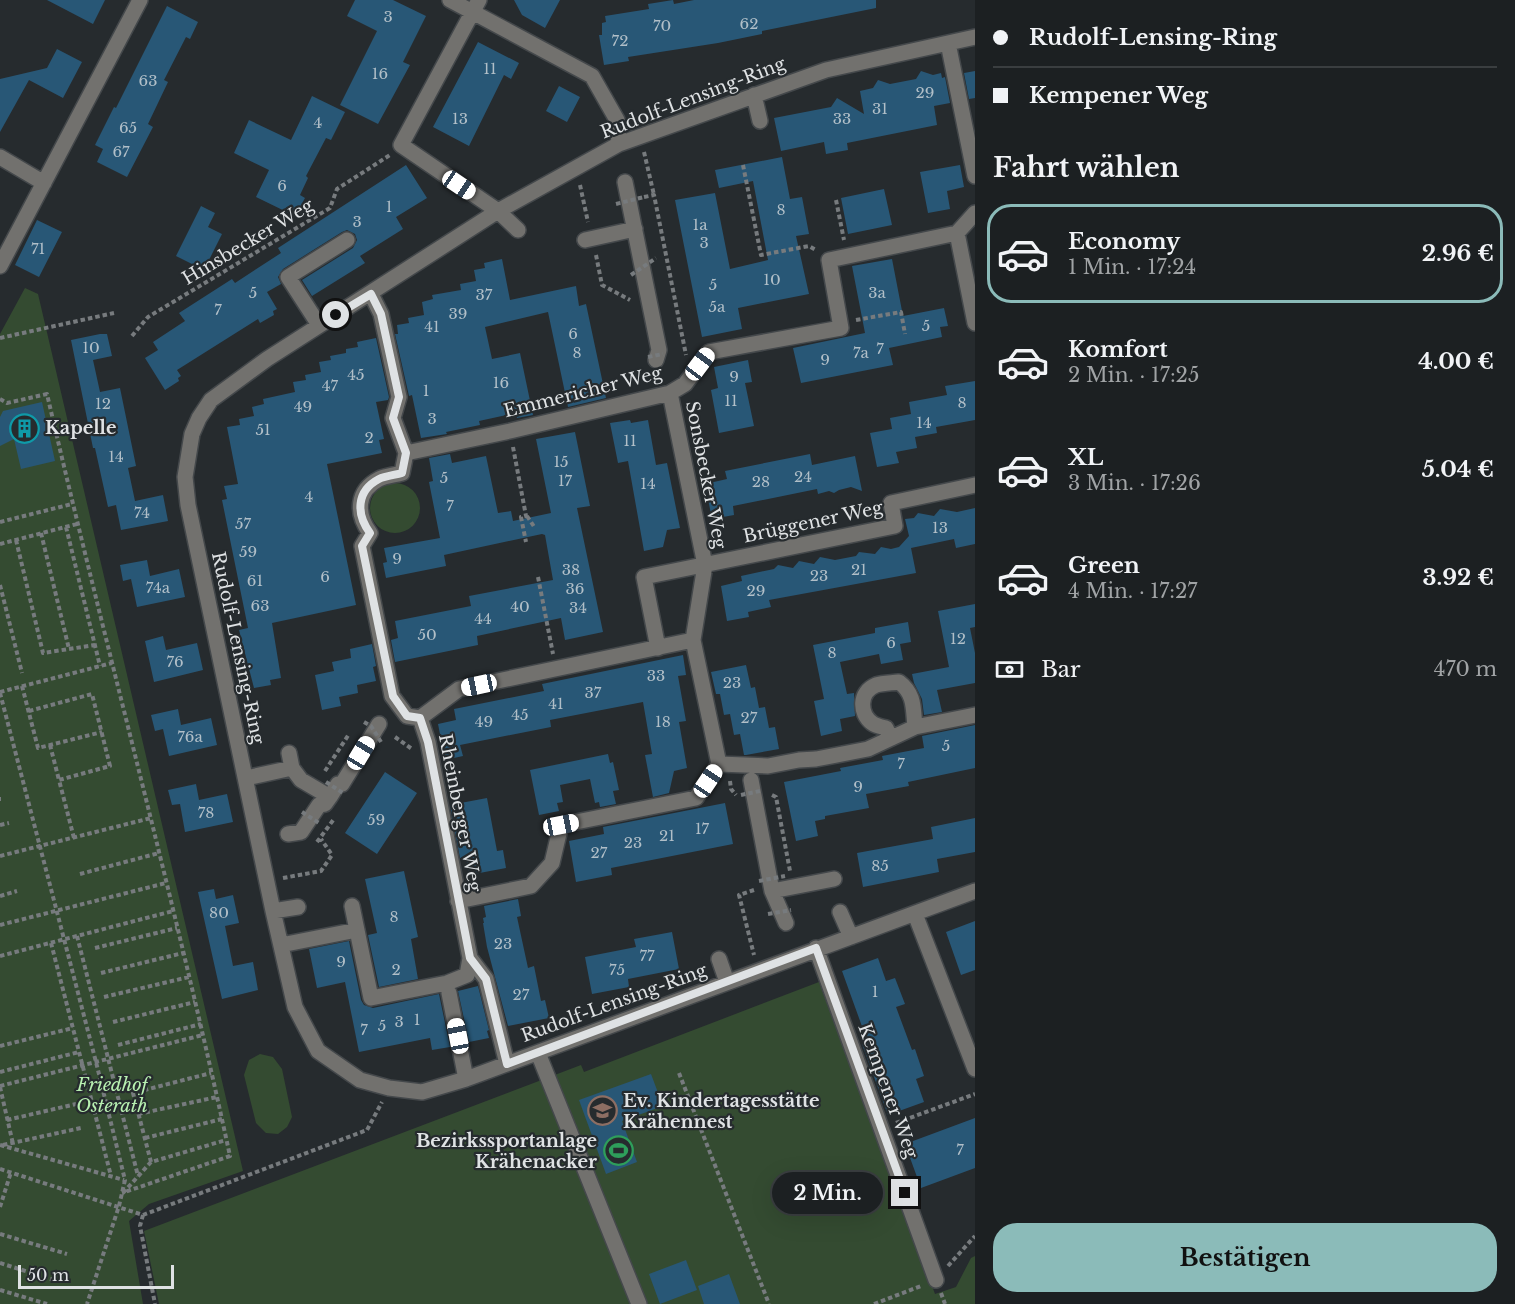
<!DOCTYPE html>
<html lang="de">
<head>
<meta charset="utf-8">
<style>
	body { margin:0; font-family:"Libre Baskerville",serif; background:#292d2f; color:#f1f3f6; height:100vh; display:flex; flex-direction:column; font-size:22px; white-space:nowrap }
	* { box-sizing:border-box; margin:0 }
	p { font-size:20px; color:#a0a3a5 }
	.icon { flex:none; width:33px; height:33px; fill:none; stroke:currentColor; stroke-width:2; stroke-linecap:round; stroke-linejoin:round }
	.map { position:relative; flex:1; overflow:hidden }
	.drawer { display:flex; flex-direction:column; background:#1c2022; width:540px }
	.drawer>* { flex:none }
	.hud { display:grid; align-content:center; height:132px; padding:0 18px; background:#1c2022 }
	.scale { position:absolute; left:18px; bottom:15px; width:156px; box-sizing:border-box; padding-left:6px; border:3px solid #dfe2e4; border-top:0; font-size:16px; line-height:21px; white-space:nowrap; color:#dfe2e4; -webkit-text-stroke:4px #262b2e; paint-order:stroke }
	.end { position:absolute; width:27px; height:27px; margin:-14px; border:8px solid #dfe2e4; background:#111; box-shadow:0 0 0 3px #111 }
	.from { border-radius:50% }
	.bubble { position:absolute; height:42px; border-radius:21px; background:#1c2022; box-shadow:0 6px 24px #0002,0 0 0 2px #3a3e40; font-size:20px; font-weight:800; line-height:42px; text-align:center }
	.car { position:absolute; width:18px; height:36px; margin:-18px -9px; border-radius:8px; box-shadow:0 0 4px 2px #0007; background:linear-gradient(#fff 24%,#345 0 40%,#fff 0 76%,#345 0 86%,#fff 0) }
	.hud b { display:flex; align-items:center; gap:21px; height:57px; font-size:22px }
	.hud b+b { border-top:2px solid #3a3e40 }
	.hud i { width:15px; height:15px; background:#f1f3f6 }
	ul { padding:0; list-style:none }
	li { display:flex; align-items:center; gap:18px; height:99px; margin:0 12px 9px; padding:0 6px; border:3px solid transparent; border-radius:24px }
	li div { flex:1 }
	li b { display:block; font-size:22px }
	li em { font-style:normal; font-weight:800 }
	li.on { border-color:#8bbbb9 }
	li>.icon { width:54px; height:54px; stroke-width:1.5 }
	h2 { padding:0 18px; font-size:27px; line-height:72px }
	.pay { display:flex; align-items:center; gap:15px; height:66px; padding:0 18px; font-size:22px }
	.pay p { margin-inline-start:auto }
	.cta { display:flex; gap:12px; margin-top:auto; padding:12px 18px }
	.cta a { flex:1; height:69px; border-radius:24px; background:#8bbbb9; color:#111; font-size:24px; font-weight:800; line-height:69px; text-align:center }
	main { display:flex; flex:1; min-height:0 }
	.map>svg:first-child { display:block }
	.green { fill:#344b31 }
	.building { fill:#285776 }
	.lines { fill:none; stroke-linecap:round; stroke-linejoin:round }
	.minor-casing { stroke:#44484b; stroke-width:18 }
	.path { stroke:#777b7e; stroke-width:4; stroke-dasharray:4.5 3; stroke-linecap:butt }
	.minor { stroke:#72716e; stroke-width:15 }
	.path-bridge { stroke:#777b7e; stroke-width:4; stroke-dasharray:4.5 3; stroke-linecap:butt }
	.route { stroke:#dfe2e4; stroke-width:8 }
	.labels { text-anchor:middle; stroke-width:4.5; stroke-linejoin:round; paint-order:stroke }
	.number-label { font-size:15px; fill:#b1bfc8 }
	.street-label { font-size:18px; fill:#dfe2e4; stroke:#262b2e }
	.poi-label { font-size:18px; font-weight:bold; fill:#dfe2e4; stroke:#262b2e; text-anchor:start }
	.park-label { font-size:18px; font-style:italic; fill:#b8f0b1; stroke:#262b2e }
</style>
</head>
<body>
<main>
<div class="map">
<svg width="975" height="1304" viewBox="0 0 975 1304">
	<rect width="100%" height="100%" fill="#262b2e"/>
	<!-- green -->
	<path class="green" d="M25,288L38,294L243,1171L149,1204L129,1221L143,1304H0V334Z
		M370 508a25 25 0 1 1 50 0a25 25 0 1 1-50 0Z
		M819,982L935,1294L956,1287L971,1258L975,1256V1304H159L144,1231L581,1065L584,1072Z
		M260,1054L273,1057L282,1069L292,1117L287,1127L278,1134L266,1133L256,1123L244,1075L249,1060Z"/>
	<!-- building -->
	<path class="building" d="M47,0H105L93,24Z
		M355,0H393L426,16L403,62L410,65L378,124L340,105L377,31L347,16Z
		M514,0H560L545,28L522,15Z
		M673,0L674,4L694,0H876V8L762,31V34L718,43L628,57L629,61L604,65L599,35H602V23L606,22L605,16L649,9L648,4Z
		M167,6L198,22L190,39L186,37L164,80L168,82L148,124L153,127L127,177L97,162L103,149L95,145L114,107L116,108Z
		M478,42L519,63L511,79L504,75L469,146L433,127Z
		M57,49L82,62L63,98L29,80L0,132V79L47,68Z
		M921,71L933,75L941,73L942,78L945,77L950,103L934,106L937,125L847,143L848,150L826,154L824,142L781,151L774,118L831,107L837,98L864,114L860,91L873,88L878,80L890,84L916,79Z
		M975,71V98L969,99L964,73Z
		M559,86L580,97L567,122L546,111Z
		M312,96L345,112L331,140L326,138L306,176L308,178L300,195L305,198L295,216L256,197L269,170L234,153L249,120L291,140Z
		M782,157L790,199L802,197L809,234L796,236L809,294L738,308L742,329L702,337L675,200L715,193L730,269L768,260L753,181L719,188L715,170Z
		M406,165L427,198L396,217L403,229L360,256L365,263L312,296L302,280L353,248L357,240L355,234L347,230L342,232L283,269L278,277L281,284L267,292L277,309L273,311L274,315L260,323L258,319L177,370L181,376L178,378L179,381L165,390L145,358L158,350L153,342L185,321L179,313L232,279L235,283L281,253L278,248Z
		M960,165L964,187L947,191L950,209L928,213L920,172Z
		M884,189L892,225L848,234L841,198Z
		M201,206L215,213L208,227L222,234L204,270L176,256Z
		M37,220L62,232L39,277L15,265Z
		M502,259L510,300L576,286L579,306L586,304L606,398L568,407L548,312L485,327L492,359L520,353L533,415L517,418L516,413L479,421L480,425L446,432L447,434L421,438L412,395L409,396L395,334H398L397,325L409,323L408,318L424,315L422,302L433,299L432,295L461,290L460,284L476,281L474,270L485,268L484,263Z
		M892,259L903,316L944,308L948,326L940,327L942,337L889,348L893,365L801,383L793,348L865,333L852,266Z
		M100,334H107L112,356L93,360L100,392L120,388L136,466L128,468L135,501L163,495L168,521L121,530L116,505L108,507L95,448H93L71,340Z
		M376,338L389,397L388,400L376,402L384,439L379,440L382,453L327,464L356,605L272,623L281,678L270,680L271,685L254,688L239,630L248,628L222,500L227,499L224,486L238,484L227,427L240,425L239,419L254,416L252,407L264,404L263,399L295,392L293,382L306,380L305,375L321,372L319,362L331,360L330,356L346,353V349L358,347L357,342Z
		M748,360L752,382L745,383L754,426L719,433L711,390L718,388L714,367Z
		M975,381V420L936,427L937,433L915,437L917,448L896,452L899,463L877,467L870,433L892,429L890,418L911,414L909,402L947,395L945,386Z
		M42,402L55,461L21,469L14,439L0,446V417L3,411Z
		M630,420L631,423L648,420L656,465L667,463L680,528L667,530L663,547L644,551L628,461L618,463L610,423Z
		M575,432L590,506L577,508L603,632L565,640L561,618L477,636L478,645L395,662L391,640L398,638L395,621L471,606L469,596L553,580L545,535L542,534L444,555L446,566L386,578L383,563L387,562L384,548L440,538L429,482L433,481L429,458L450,454L452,463L486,456L498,513L511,511L513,521L551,513L536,439Z
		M810,454L812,465L855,456L862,491L851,487L839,490L834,493L829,491L818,494L817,489L733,506L734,515L712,519L705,484L727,479L725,471Z
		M975,508V544L956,548L954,539L911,548L916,573L769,600L771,607L748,612L749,617L727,621L721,586L742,581L741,576L774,569L778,565L793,568L799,561L814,564L820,557L835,560L856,556L859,552L875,554L881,547L891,549L899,547L909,536L905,519L914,518L918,513L934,516L940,509L957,512Z
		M147,560L150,576L179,569L185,597L137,607L131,579L123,581L120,565Z
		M975,604V627L970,628L975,653V683L937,690L942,712L924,715L922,699L914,683L912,674L949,667L938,611Z
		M908,622L911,642L900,644L903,660L881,664L879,654L840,662L847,694L854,693L855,716L840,719L842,731L821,736L814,701L824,699L813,645L875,633V628Z
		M163,636L166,650L197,643L203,670L154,682L145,641Z
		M372,644L376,666L373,667L376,681L357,685L358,693L339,697L341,706L322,710L315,675L334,671L332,662L351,658L350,649Z
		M683,655L686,675L678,676L686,721L679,722L687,768L674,771L669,793L653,797L645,755L652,754L643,702L550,720L551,727L460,745L463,756L445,760L438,724L456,720L454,709L544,691L542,684Z
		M746,665L751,688L755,687L759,708L765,707L769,728L775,727L779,749L746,755H744L740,734L734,735L730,714L724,715L720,694H716L711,672Z
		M178,709L181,725L211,718L217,745L169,756L163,729L155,731L151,715Z
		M975,725V768L908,782L909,786L866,794L869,808L825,816V819L815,821L818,836L796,841L784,782L841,771L840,768L883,760L882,756L924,748L922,736Z
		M608,754L610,763L613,762L619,790L613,791L616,804L600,807L599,802L595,803L590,779L560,785L563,802L557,803L559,811L539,815L530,770Z
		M385,772L417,793L377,854L345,833Z
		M196,784L199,800L227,794L233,822L185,832L180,804L172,805L168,790Z
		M487,798L497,851L503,850L506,868L469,875L466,857L460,858L450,805Z
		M725,803L733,844L611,868L612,875L576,882L569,841L604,834L603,827Z
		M975,818V852L937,859L939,872L863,887L857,853L933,839L931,827Z
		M404,871L418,937L411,939L418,979L379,987L368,935L377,933L365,879Z
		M214,889L216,899L233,895L239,923L225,926L233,966L253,962L258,990L222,999L198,892Z
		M518,899L521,916L517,917L528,968L534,966L541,1001L545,1000L549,1018L508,1026L487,947L483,923H484L483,918L486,917L484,906Z
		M975,921V970L961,975L946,932Z
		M672,932L679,969L628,979L629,987L592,994L585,957L636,947L634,939Z
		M349,941L361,1000L364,1005L373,1008L439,994L450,1047L432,1050L430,1038L359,1052L345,982L317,988L309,949Z
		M878,958L886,981L895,978L905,1004L896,1007L912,1050L915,1049L924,1076L916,1079L924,1102L888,1115L862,1044L868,1043L842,971Z
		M478,986L489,1030L487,1031L489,1038L469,1042L458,991Z
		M651,1074L663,1106L622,1121L637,1162L606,1174L579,1100Z
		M975,1118V1168L921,1188L905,1144Z
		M686,1260L697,1290L660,1304L649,1274Z
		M729,1274L740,1304H704L698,1286Z"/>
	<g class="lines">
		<defs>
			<path id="minor" d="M450,0L592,76L617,120L619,144
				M479,0L401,145L498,211L518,230
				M975,37L826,70L619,144L498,211L267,359L211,400L199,418L192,434L185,477L188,505L273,911L295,1007L318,1051L360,1080L389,1088L422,1092L466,1079L975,891
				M948,43L975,176
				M754,95L760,121
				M0,157L44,183
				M625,182L659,350L656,360
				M975,213L957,233L975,323
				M585,240L635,229
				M0,266L140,0
				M371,294L381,314L399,397L393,418L406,453L402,473C395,475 385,476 379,479C356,491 356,514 370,533L362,546L392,696L407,716L420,718L428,742L470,958L486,979L507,1064
				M319,325L288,277L347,240
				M670,393L705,565L693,640L719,764
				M406,453L510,431L670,393L685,384L709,352L841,328L829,260L957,233
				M658,648L644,577L895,526L891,503L975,485
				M420,718L459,689L693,640
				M890,737L886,728C882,727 876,726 872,723C859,713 859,692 876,685C883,683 892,683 899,682C915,694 913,708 915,727
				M719,764L768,766L799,760L816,759L868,749L915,727L975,715
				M292,768L301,780L330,797L338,784H342L379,724
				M246,778L292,768L289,753
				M751,780L772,891L786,923
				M288,834L301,832L319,805L325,804L330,797
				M772,891L834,879
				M458,901L531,886L552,863L561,825L696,798L719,764
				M352,906L371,998L447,983L467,975L470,958
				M273,911L298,907
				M840,912L851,937
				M915,914L975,1069
				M281,945L357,930
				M816,948L936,1280
				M719,959L727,982
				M449,993L466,1079
				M538,1053L639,1304"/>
		</defs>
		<!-- minor casing -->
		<use href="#minor" class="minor-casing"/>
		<!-- path -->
		<path class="path" d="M644,152L654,195
			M743,165L761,255L809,246L816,250
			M580,185L588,222
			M644,197L654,195L686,355
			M836,200L844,240
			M596,255L602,285L630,300
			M856,320L901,312L905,334
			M132,336L148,317L330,208L337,189L390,155
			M0,338L114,313
			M0,399L7,403L47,394C106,649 175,901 230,1156L122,1193
			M513,447L526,516L521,517L526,542
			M527,516L535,528
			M0,522L72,504
			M66,527L100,666
			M41,533L69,649
			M16,540L43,653L95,645
			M0,544L77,524
			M538,577L553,654
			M0,585L22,673
			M22,686L38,748L102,732
			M0,692L112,663
			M0,693L96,1062L125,1180L119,1206L87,1304
			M29,711L92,694L110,766L59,780L74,838
			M395,737L412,749
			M50,745L59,780
			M325,771L349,734
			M730,781L731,789L736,795
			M772,795L776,797L790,871
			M0,799H1
			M0,825L9,823
			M317,842L334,819
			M0,856L151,818
			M80,874L159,853
			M283,878L321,871L332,855L321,839
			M754,890L739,895L754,955
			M0,896L17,891
			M0,925L166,883
			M77,936L138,1176
			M51,943L111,1176
			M95,948L177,928
			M0,956L173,911
			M101,973L183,953
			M104,997L189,977
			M113,1022L195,1002
			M118,1045L201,1024
			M0,1046L73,1028
			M0,1072L79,1052
			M679,1073L769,1304
			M0,1086L203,1035
			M0,1087L13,1144
			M138,1114L217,1097
			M7,1120L76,1104
			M896,1123L975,1094
			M145,1138L222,1119
			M0,1145L124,1180
			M3,1145L81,1128
			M151,1162L133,1093L211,1073
			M0,1169L143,1215L367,1130L382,1102
			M123,1193L151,1162L226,1140
			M0,1207L11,1172
			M143,1215L140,1226L155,1304
			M0,1234L67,1254
			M0,1263L57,1281
			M948,1266L975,1236
			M0,1290L47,1304
			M941,1293L945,1304
			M874,1304L921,1286"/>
		<!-- minor -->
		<use href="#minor" class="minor"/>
		<!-- path-bridge -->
		<path class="path-bridge" d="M616,204L644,197
			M631,275L656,258
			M648,357L663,354
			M364,722L371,726L381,742
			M326,782L343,793
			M741,795L760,791
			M302,812L319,823
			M759,881L785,876
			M768,914L791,910"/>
	</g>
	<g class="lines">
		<!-- route -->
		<path class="route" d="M336,315L371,294L381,314L399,397L393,418L406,453L402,473C395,475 385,476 379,479C356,491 356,514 370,533L362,546L393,696L407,716L420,718L428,742L470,958L486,979L507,1064L816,948L905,1193"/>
	</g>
	<!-- icons -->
	<defs>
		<symbol id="building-ring" viewBox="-11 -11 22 22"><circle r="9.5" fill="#262b2e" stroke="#0f9aa8" stroke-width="1.5"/><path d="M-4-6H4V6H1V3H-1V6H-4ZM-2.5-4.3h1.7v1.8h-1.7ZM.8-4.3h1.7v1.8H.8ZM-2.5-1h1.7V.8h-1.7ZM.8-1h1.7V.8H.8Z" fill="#0f9aa8"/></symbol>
		<symbol id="school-ring" viewBox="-11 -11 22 22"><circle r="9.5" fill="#262b2e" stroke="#8d6e63" stroke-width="1.5"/><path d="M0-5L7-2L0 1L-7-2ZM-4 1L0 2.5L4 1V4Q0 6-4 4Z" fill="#8d6e63"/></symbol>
		<symbol id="stadium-ring" viewBox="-11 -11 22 22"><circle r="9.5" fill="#262b2e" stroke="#2e9e5b" stroke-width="1.5"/><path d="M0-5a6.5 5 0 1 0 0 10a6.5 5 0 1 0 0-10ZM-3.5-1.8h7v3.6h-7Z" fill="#2e9e5b"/></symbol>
	</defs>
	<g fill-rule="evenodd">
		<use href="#building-ring" x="8" y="412" width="33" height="33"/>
		<use href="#school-ring" x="586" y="1094" width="33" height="33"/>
		<use href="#stadium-ring" x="602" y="1134" width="33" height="33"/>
	</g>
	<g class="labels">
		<!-- number labels -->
		<g class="number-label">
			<text x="388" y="22">3</text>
			<text x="749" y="29">62</text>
			<text x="662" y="31">70</text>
			<text x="620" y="46">72</text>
			<text x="490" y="74">11</text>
			<text x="380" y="79">16</text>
			<text x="148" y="86">63</text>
			<text x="925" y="98">29</text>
			<text x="880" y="114">31</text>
			<text x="460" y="124">13</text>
			<text x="842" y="124">33</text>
			<text x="318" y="128">4</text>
			<text x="128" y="133">65</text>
			<text x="121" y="157">67</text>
			<text x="282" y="191">6</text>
			<text x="389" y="212">1</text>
			<text x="781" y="215">8</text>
			<text x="357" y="227">3</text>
			<text x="700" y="230">1a</text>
			<text x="704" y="248">3</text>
			<text x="38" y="254">71</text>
			<text x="772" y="285">10</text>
			<text x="713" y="290">5</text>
			<text x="253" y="298">5</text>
			<text x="877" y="298">3a</text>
			<text x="484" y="300">37</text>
			<text x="717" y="312">5a</text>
			<text x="218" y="315">7</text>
			<text x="458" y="319">39</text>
			<text x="926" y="331">5</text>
			<text x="432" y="332">41</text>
			<text x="573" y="339">6</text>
			<text x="91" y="353">10</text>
			<text x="880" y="354">7</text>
			<text x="577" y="358">8</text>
			<text x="861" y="358">7a</text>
			<text x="825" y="365">9</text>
			<text x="356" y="380">45</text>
			<text x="734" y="382">9</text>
			<text x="501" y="388">16</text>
			<text x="330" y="391">47</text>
			<text x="426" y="396">1</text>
			<text x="731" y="406">11</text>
			<text x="962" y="408">8</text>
			<text x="103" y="409">12</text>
			<text x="303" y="412">49</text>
			<text x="432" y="424">3</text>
			<text x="924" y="428">14</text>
			<text x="263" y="435">51</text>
			<text x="369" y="443">2</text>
			<text x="630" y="446">11</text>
			<text x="116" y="462">14</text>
			<text x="561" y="467">15</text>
			<text x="803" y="482">24</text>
			<text x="444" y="483">5</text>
			<text x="565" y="486">17</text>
			<text x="761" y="487">28</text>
			<text x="648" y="489">14</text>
			<text x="309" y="502">4</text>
			<text x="450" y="511">7</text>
			<text x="142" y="518">74</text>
			<text x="243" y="529">57</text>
			<text x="940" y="533">13</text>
			<text x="248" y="557">59</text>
			<text x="397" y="564">9</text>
			<text x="571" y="575">38</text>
			<text x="859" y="575">21</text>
			<text x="819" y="581">23</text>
			<text x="325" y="582">6</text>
			<text x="255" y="586">61</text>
			<text x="158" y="593">74a</text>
			<text x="575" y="594">36</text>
			<text x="756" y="596">29</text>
			<text x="260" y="611">63</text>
			<text x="520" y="612">40</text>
			<text x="578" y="613">34</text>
			<text x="483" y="624">44</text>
			<text x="427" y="640">50</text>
			<text x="958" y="644">12</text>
			<text x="891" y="648">6</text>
			<text x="832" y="658">8</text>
			<text x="175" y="667">76</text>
			<text x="656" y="681">33</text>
			<text x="732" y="688">23</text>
			<text x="593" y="698">37</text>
			<text x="556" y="709">41</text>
			<text x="520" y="720">45</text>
			<text x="749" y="723">27</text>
			<text x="484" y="727">49</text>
			<text x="663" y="727">18</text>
			<text x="190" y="742">76a</text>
			<text x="946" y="751">5</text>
			<text x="901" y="769">7</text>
			<text x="858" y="792">9</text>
			<text x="206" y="818">78</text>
			<text x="376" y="825">59</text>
			<text x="702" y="834">17</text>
			<text x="667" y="841">21</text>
			<text x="633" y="848">23</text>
			<text x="599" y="858">27</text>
			<text x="880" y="871">85</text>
			<text x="219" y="918">80</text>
			<text x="394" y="922">8</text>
			<text x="503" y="949">23</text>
			<text x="647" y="961">77</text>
			<text x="341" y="967">9</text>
			<text x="396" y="975">2</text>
			<text x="617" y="975">75</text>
			<text x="875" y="997">1</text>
			<text x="521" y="1000">27</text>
			<text x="417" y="1025">1</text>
			<text x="399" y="1027">3</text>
			<text x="382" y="1031">5</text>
			<text x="364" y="1035">7</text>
			<text x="960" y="1155">7</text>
		</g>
		<!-- street labels -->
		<g class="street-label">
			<text transform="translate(693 98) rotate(-21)" y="6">Rudolf-Lensing-Ring</text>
			<text transform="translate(248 242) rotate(-31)" y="6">Hinsbecker Weg</text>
			<text transform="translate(583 392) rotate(-14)" y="6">Emmericher Weg</text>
			<text transform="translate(706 475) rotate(79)" y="6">Sonsbecker Weg</text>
			<text transform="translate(813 522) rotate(-12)" y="6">Brüggener Weg</text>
			<text transform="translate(238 648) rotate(78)" y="6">Rudolf-Lensing-Ring</text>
			<text transform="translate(460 813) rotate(79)" y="6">Rheinberger Weg</text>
			<text transform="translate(614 1003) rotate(-20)" y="6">Rudolf-Lensing-Ring</text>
			<text transform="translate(888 1091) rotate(70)" y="6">Kempener Weg</text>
		</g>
		<!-- poi labels -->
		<g class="poi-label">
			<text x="45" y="434">Kapelle</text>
			<text x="623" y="1107">Ev. Kindertagesstätte<tspan x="623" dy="21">Krähennest</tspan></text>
			<text x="597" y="1147" text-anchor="end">Bezirkssportanlage<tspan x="597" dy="21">Krähenacker</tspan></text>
		</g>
		<!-- park labels -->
		<g class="park-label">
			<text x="112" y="1091">Friedhof<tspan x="112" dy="21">Osterath</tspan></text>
		</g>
	</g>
</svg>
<div class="scale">50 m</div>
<i class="end from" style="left:336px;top:315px"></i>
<i class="end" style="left:905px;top:1193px"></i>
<div class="bubble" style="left:772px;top:1172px;width:111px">2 Min.</div>
<i class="car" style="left:459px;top:185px;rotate:124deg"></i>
<i class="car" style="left:700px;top:364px;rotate:37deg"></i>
<i class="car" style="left:479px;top:685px;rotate:258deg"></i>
<i class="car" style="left:361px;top:753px;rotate:31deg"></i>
<i class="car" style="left:708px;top:781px;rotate:34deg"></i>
<i class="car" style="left:561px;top:825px;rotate:79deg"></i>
<i class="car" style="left:458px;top:1036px;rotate:349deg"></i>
</div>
<section class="drawer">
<div class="hud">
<b><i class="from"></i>Rudolf-Lensing-Ring</b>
<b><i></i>Kempener Weg</b>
</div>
<h2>Fahrt wählen</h2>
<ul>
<li class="on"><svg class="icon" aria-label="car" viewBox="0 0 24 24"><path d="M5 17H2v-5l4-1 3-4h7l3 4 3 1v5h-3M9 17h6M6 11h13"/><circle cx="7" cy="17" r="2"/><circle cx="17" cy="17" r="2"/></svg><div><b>Economy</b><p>1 Min. · 17:24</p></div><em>2.96 €</em></li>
<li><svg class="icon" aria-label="car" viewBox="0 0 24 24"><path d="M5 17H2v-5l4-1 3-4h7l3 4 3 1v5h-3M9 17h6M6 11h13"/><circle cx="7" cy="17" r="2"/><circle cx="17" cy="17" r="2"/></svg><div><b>Komfort</b><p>2 Min. · 17:25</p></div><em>4.00 €</em></li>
<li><svg class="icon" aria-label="car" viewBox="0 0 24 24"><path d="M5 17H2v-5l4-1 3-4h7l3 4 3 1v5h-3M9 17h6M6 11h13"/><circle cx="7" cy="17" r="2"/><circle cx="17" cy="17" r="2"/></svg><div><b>XL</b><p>3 Min. · 17:26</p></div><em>5.04 €</em></li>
<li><svg class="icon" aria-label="car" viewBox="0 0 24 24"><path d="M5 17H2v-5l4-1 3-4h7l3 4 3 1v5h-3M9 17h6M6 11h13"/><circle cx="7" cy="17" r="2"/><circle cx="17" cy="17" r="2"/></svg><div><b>Green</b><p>4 Min. · 17:27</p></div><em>3.92 €</em></li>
</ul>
<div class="pay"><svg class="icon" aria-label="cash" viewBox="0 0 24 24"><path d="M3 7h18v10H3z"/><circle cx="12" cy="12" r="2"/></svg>Bar<p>470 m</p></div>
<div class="cta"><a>Bestätigen</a></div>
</section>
</main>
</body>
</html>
